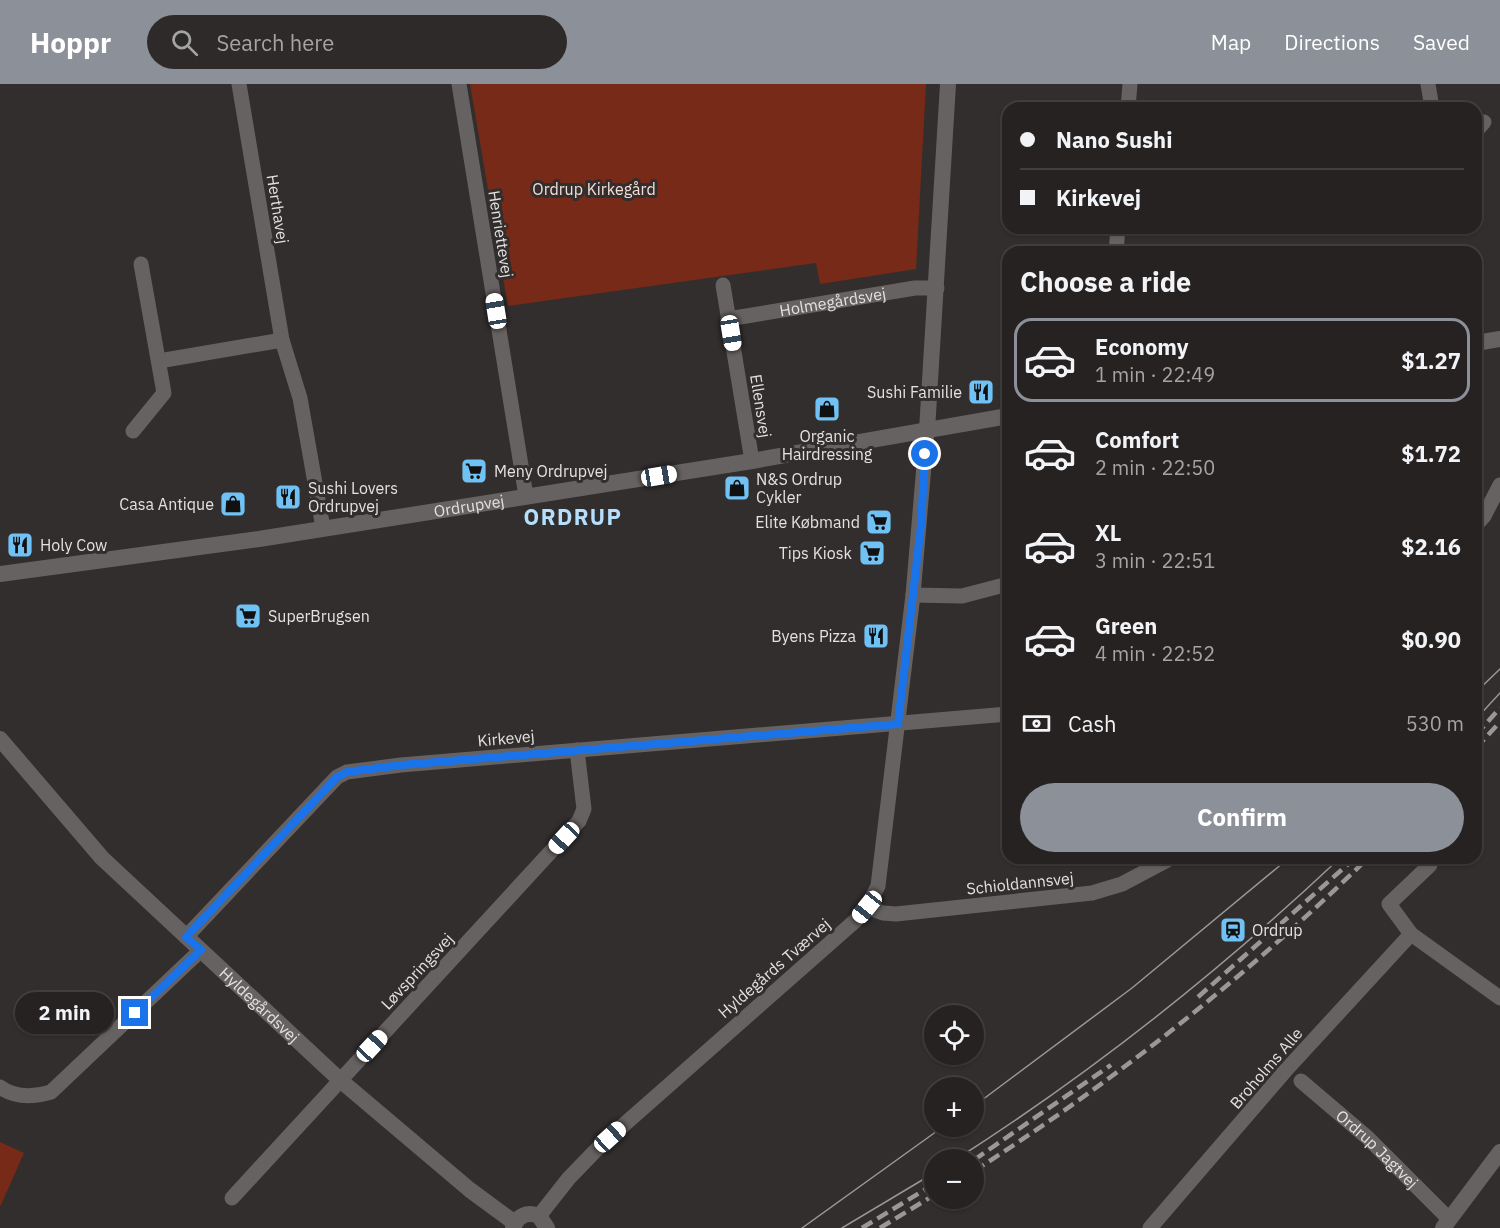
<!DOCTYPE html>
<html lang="en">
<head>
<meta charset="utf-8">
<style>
	body { margin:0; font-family:"IBM Plex Sans",sans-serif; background:#2e2a2a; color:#f1f3f6; height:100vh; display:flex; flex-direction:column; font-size:22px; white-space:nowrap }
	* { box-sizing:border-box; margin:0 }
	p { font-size:20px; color:#a4a4a5 }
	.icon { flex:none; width:33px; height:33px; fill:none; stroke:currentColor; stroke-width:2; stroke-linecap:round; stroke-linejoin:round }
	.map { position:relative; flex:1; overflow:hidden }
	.sheet { position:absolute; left:1002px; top:162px; width:480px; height:618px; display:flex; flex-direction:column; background:#262222; border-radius:18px; box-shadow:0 2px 4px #0004,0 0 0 2px #423f40 }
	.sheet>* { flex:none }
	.hud { position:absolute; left:1002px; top:18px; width:480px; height:132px; border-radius:18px; box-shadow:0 2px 4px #0004,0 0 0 2px #423f40; display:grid; align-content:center; height:132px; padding:0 18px; background:#262222 }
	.tools { position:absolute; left:924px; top:921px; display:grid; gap:12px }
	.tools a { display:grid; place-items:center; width:60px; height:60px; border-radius:50%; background:#262222; box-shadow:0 2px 4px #0004,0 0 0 2px #423f40; font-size:30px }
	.end { position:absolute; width:27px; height:27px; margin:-14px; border:8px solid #1a73e8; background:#fff; box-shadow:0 0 0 3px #fff }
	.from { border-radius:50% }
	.bubble { position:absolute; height:42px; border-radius:21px; background:#262222; box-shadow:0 2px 4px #0004,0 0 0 2px #423f40; font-size:20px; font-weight:800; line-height:42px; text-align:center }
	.car { position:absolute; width:18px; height:36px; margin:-18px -9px; border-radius:8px; box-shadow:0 0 4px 2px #0007; background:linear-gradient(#fff 24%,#345 0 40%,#fff 0 76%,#345 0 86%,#fff 0) }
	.hud b { display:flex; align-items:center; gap:21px; height:57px; font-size:22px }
	.hud b+b { border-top:2px solid #423f40 }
	.hud i { width:15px; height:15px; background:#f1f3f6 }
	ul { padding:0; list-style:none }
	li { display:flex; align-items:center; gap:18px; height:84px; margin:0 12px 9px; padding:0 6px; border:3px solid transparent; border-radius:18px }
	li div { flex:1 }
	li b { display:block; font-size:22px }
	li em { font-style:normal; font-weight:800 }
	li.current { border-color:#8c9099 }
	li>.icon { width:54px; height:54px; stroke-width:1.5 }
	h2 { padding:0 18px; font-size:27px; line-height:72px }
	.pay { display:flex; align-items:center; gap:15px; height:66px; padding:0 18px; font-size:22px }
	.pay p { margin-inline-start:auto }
	.button { display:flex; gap:12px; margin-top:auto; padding:12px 18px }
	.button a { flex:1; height:69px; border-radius:36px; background:#8c9099; color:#fff; font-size:24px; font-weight:800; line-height:69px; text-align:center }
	header { display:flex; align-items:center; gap:36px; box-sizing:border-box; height:84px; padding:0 30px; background:#8c9099; color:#fff }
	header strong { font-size:28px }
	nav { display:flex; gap:33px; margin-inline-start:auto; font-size:21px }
	.search { width:420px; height:54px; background:#2e2a2a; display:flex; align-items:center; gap:15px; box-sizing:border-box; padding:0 21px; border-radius:33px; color:#a4a4a5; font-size:22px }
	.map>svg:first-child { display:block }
	.green { fill:#772a18 }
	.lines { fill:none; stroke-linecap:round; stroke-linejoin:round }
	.minor { stroke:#666261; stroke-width:15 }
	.tertiary { stroke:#666261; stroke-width:16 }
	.tram { stroke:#9b9797; stroke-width:1.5 }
	.rail { stroke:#9b9797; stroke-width:4.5; stroke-dasharray:12 6; stroke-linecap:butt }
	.route { stroke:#1a73e8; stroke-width:8 }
	.labels { text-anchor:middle; stroke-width:6; stroke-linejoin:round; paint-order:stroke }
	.park-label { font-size:16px; fill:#f6dcd5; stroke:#322e2d }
	.street-label { font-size:16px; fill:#e4e1e1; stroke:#322e2d }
	.poi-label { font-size:16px; fill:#e4e1e1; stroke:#322e2d; text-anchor:start }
	.district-label { font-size:22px; font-weight:bold; letter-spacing:1.5px; fill:#b5e0fd; stroke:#322e2d }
</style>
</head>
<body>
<header>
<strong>Hoppr</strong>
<div class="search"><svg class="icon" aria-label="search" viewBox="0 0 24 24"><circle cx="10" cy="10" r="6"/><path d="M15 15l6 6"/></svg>Search here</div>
<nav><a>Map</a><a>Directions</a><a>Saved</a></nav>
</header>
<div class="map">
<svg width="1500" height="1144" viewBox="0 0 1500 1144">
	<rect width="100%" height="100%" fill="#322e2d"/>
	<!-- green -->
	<path class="green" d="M470,0H926L916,185L820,200L816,179L508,222Z
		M0,1058L24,1069L0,1123Z"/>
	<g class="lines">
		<!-- minor -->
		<g class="minor">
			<path d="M239,0L282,256L300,314L323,444"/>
			<path d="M459,0L526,412"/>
			<path d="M1428,0L1432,24"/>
			<path d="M1128,24L1130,0"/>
			<path d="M1476,47L1484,38"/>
			<path d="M1116,168L1118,144"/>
			<path d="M723,201L752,377"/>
			<path id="s1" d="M728,235L915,204H937"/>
			<path d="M159,277L282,256"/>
			<path d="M133,347L164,309L141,180"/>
			<path d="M1476,441L1484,432L1500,401"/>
			<path d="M913,511L962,512L1008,500"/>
			<path d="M1430,781L1389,820L1411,850L1500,914"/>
			<path d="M867,823L883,829L896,830L1092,809L1122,800L1171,774"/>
			<path d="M186,853L337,693L347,688L401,681L1008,630"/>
			<path id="s2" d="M1301,997L1368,1054L1449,1135"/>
			<path d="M0,1003C15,1014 34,1013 51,1008L201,866"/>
			<path d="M232,1114L579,737L584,725L577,666"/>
			<path d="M539,1132L569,1094L601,1061L855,837L867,823L878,802L913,511L927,346"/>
			<path d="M1150,1144L1286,986L1411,850"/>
		</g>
		<!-- tertiary -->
		<g class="tertiary">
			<path d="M1476,259L1500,255"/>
			<path d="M927,346L948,0"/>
			<path id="s3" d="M0,490L259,455L752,377L1008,332"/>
			<path id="s4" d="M0,655L102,774L340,996L470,1106L515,1139"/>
			<path d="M513,1144C517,1132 527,1127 539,1132L547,1144"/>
			<path d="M1443,1144L1500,1068"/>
		</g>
		<!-- tram -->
		<path class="tram" d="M1476,608L1500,585
			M1476,635L1500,609
			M974,1022L1132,904L1289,774
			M955,1076C1093,988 1221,886 1340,774
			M802,1144L944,1042
			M842,1144L934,1089"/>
		<!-- rail -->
		<path class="rail" d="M1476,651L1500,624
			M1476,664L1500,638
			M1198,913L1355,774
			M974,1076L1111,981
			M974,1087C1115,997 1248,891 1368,774
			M862,1144L934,1100
			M880,1144L934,1111"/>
	</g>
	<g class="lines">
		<!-- route -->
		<path class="route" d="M135,929L201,866L186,853L337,693L347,688L401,681L898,640L921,441L925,370"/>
	</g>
	<!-- icons -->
	<defs>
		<symbol id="restaurant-square" viewBox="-11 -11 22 22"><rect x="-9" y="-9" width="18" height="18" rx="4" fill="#70c1f4" stroke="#322e2d"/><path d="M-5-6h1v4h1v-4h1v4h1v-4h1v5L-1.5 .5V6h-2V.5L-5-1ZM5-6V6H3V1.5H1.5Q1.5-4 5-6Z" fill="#111"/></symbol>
		<symbol id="shop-square" viewBox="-11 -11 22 22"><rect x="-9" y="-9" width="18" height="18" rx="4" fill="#70c1f4" stroke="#322e2d"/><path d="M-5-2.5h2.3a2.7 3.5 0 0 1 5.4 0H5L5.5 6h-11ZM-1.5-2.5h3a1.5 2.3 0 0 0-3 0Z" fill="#111"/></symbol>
		<symbol id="supermarket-square" viewBox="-11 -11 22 22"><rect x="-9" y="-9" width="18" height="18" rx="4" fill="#70c1f4" stroke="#322e2d"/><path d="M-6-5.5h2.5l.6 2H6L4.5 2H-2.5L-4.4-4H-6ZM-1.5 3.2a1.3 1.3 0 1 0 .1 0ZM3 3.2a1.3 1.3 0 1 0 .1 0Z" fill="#111"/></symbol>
		<symbol id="station-square" viewBox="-11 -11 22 22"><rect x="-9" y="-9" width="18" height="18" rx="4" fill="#70c1f4" stroke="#322e2d"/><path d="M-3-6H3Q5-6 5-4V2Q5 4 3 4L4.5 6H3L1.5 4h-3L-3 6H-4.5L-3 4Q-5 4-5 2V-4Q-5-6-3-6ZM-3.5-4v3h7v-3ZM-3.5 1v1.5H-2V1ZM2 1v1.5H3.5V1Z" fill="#111"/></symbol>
	</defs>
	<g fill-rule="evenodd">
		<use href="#restaurant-square" x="966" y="293" width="30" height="30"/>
		<use href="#shop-square" x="812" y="310" width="30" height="30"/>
		<use href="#supermarket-square" x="459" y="372" width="30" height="30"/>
		<use href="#shop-square" x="722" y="389" width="30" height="30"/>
		<use href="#restaurant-square" x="273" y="398" width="30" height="30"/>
		<use href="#shop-square" x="218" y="405" width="30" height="30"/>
		<use href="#supermarket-square" x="864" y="423" width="30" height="30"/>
		<use href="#restaurant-square" x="5" y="446" width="30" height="30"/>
		<use href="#supermarket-square" x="857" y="454" width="30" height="30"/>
		<use href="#supermarket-square" x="233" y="517" width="30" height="30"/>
		<use href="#restaurant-square" x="861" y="537" width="30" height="30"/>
		<use href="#station-square" x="1218" y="831" width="30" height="30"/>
	</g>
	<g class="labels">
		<!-- park labels -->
		<g class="park-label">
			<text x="594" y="111">Ordrup Kirkegård</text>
		</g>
		<!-- street labels -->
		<g class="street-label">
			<text transform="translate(278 125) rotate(81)" y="6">Herthavej</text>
			<text transform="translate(501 150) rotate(81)" y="6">Henriettevej</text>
			<text dy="6" stroke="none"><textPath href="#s1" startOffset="106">Holmegårdsvej</textPath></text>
			<text transform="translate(761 322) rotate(81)" y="6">Ellensvej</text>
			<text dy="6" stroke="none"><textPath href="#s3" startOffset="474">Ordrupvej</textPath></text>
			<text transform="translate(506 654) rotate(-5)" y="6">Kirkevej</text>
			<text transform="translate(1020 799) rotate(-6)" y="6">Schioldannsvej</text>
			<text transform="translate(774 884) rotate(-41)" y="6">Hyldegårds Tværvej</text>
			<text transform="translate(417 887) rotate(-47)" y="6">Løvspringsvej</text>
			<text dy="6" stroke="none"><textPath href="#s4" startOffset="372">Hyldegårdsvej</textPath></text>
			<text transform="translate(1266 984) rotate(-49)" y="6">Broholms Alle</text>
			<text dy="6" stroke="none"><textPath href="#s2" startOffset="102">Ordrup Jagtvej</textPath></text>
		</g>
		<!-- poi labels -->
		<g class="poi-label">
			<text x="962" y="314" text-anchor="end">Sushi Familie</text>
			<text x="827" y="358" text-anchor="middle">Organic<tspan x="827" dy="18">Hairdressing</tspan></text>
			<text x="494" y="393">Meny Ordrupvej</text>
			<text x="756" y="401">N&amp;S Ordrup<tspan x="756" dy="18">Cykler</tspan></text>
			<text x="308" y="410">Sushi Lovers<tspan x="308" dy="18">Ordrupvej</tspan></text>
			<text x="214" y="426" text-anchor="end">Casa Antique</text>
			<text x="860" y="444" text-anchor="end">Elite Købmand</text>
			<text x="40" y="467">Holy Cow</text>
			<text x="852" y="475" text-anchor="end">Tips Kiosk</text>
			<text x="268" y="538">SuperBrugsen</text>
			<text x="856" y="558" text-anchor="end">Byens Pizza</text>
			<text x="1252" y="852">Ordrup</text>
		</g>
		<!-- district labels -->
		<g class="district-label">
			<text x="573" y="441">ORDRUP</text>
		</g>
	</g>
</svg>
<div class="tools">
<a><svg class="icon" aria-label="locate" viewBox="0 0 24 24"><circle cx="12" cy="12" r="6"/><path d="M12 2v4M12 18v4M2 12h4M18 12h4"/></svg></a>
<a>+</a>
<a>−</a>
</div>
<i class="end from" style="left:925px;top:370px"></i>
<i class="end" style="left:135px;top:929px"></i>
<div class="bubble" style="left:15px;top:908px;width:99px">2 min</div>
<i class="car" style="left:496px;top:227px;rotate:351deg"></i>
<i class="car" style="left:731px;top:249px;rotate:171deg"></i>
<i class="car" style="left:659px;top:392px;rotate:81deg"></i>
<i class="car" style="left:564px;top:754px;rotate:223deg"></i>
<i class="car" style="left:867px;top:823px;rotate:219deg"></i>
<i class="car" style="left:372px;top:962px;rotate:43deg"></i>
<i class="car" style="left:610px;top:1053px;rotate:48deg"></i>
<div class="hud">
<b><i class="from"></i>Nano Sushi</b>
<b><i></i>Kirkevej</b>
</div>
<section class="sheet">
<h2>Choose a ride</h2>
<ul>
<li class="current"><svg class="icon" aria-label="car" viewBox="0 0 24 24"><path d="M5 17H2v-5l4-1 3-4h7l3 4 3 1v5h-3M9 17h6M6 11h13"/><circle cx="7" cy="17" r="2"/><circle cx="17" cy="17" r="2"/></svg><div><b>Economy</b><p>1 min · 22:49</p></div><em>$1.27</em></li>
<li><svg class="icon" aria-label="car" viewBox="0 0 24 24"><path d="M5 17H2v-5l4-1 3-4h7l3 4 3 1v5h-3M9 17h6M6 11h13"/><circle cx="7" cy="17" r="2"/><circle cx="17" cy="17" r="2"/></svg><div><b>Comfort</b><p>2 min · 22:50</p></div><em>$1.72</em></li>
<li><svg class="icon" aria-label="car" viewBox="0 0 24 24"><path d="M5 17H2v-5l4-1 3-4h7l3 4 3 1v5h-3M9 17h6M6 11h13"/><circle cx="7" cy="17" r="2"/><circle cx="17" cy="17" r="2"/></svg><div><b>XL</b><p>3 min · 22:51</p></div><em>$2.16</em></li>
<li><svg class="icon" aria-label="car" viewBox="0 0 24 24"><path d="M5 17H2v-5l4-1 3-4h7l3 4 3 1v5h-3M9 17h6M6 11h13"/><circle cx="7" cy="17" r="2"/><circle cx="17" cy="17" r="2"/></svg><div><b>Green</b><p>4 min · 22:52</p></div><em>$0.90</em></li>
</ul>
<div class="pay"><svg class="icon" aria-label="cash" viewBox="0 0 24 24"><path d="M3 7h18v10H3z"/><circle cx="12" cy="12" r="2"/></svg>Cash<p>530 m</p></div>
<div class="button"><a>Confirm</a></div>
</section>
</div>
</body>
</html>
